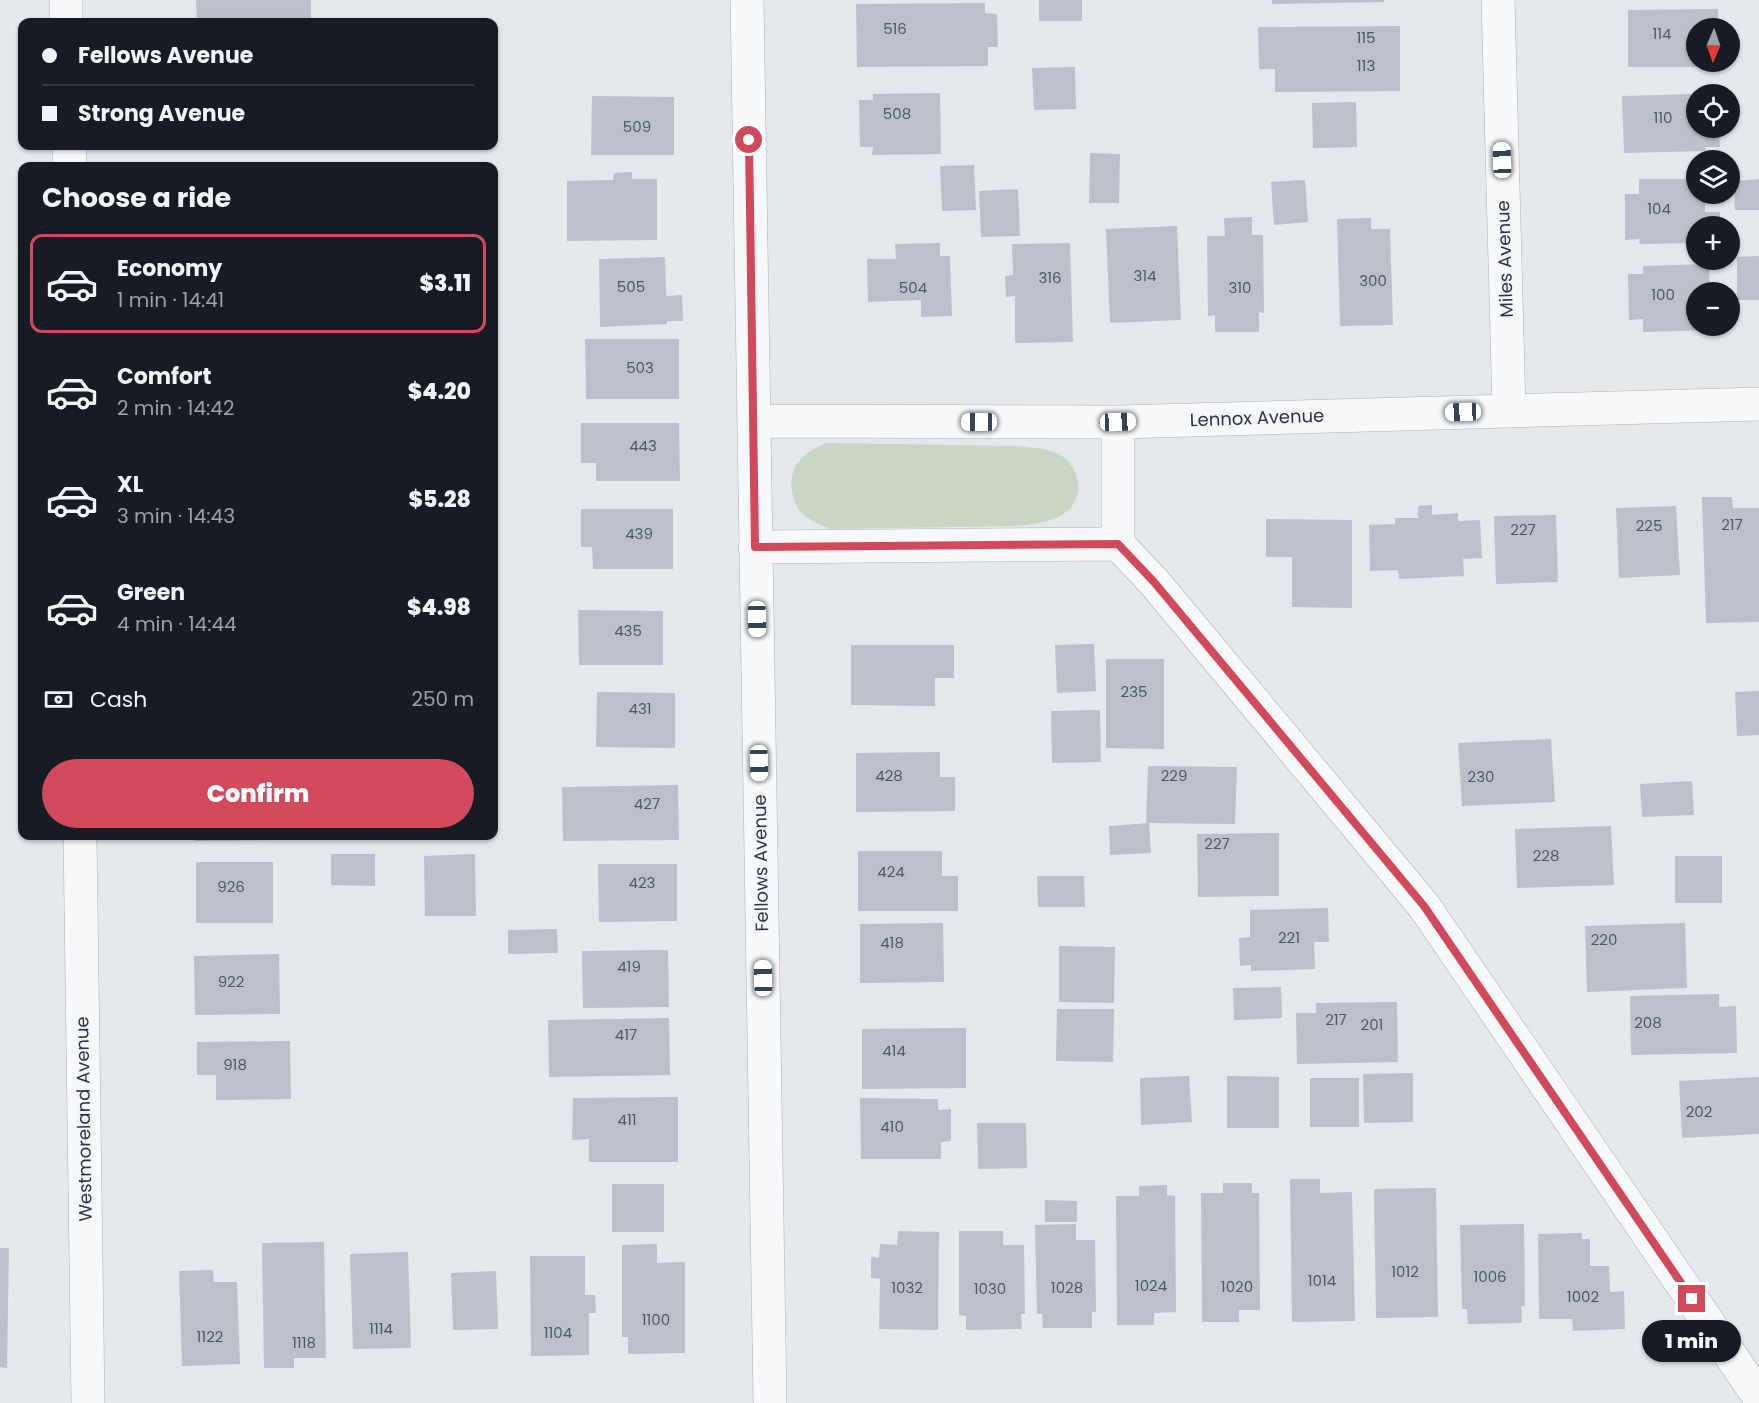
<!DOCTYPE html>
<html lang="en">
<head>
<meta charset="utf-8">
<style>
	body { margin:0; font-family:Poppins,sans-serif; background:#242831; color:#f1f3f6; height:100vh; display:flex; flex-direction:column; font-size:22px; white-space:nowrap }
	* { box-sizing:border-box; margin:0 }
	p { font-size:20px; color:#9ea1a6 }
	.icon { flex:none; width:33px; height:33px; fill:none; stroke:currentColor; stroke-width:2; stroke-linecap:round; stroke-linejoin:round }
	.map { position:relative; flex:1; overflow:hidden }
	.drawer { position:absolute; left:18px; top:162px; width:480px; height:678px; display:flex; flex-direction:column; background:#171b24; border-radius:12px; box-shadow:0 2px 4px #0004 }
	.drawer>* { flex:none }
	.guide { position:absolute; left:18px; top:18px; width:480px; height:132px; border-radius:12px; box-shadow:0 2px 4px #0004; display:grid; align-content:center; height:132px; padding:0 24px; background:#171b24 }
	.needle { width:39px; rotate:182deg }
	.buttons { position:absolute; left:1686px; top:18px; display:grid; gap:12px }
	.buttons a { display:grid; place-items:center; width:54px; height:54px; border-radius:50%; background:#171b24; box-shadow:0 2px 4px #0004; font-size:30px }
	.end { position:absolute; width:27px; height:27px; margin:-14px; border:8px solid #d1495b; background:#fff; box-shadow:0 0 0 3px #fff }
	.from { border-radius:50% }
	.bubble { position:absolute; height:42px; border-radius:21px; background:#171b24; box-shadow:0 2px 4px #0004; font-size:20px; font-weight:800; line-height:42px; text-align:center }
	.car { position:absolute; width:18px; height:36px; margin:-18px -9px; border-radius:8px; box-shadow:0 0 4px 2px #0007; background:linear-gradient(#fff 24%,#345 0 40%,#fff 0 76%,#345 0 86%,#fff 0) }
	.guide b { display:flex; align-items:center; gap:21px; height:57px; font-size:22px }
	.guide b+b { border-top:2px solid #363941 }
	.guide i { width:15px; height:15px; background:#f1f3f6 }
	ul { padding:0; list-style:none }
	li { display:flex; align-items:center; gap:18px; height:99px; margin:0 12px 9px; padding:0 12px; border:3px solid transparent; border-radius:12px }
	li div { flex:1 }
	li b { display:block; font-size:22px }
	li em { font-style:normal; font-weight:800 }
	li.current { border-color:#d1495b }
	li>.icon { width:54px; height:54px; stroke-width:1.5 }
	h2 { padding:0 24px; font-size:27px; line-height:72px }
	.pay { display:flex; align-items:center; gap:15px; height:66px; padding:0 24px; font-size:22px }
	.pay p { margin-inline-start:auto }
	.action { display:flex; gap:12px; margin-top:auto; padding:12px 24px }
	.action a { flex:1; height:69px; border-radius:36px; background:#d1495b; color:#fff; font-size:24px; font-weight:800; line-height:69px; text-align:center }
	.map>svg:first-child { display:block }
	.green { fill:#c9d6c5 }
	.building { fill:#bbc0ca }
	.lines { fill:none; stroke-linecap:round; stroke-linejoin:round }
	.street-casing { stroke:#a9aeb7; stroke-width:34 }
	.street { stroke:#f7f8fa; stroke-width:33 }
	.route { stroke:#d1495b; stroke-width:8 }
	.labels { text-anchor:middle; stroke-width:5; stroke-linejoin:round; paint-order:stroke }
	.number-label { font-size:15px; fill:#4f5766 }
	.street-label { font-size:18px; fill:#2b3445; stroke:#f4f6f9 }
</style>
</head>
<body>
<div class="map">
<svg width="1759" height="1403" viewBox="0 0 1759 1403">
	<rect width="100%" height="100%" fill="#e4e7ec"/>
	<!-- green -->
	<path class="green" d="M826,443L1016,446C1029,447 1042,448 1054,452C1078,460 1088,495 1066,512C1052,522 1034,524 1017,526L831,529C821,525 809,521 802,513C796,508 794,500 792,492C788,466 804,452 826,443Z"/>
	<!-- building -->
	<path class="building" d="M196,0H311V22H197Z
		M1039,0H1082V21H1039Z
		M1272,0H1384V2L1272,4Z
		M985,3V13L997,14L998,47H988V66L857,67L856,4Z
		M1718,9V28H1696V62H1718V67H1628V10Z
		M1400,26V91L1275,92V69H1259L1258,27Z
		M1075,67L1076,109L1034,110L1032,68Z
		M940,93L941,154L872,155L873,147H860L859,100H873V94Z
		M1696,94V128H1719L1720,147H1705L1706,151L1624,153L1622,96Z
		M592,96L674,97V155H591Z
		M1356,102L1357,147L1313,148L1312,103Z
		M358,146H396V150H357Z
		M1090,153L1120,154L1119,203H1089Z
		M974,165L976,210L942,211L940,166Z
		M632,172V179H657V240L567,241V181L613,180L614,173Z
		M1639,179H1696V194H1705V212H1720V226H1696V243L1639,244L1640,239L1625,240V194H1639Z
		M1759,179V210H1735L1734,181Z
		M1305,180L1308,222L1274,225L1271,182Z
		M1018,189L1020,236L981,237L979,191Z
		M1252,217V235H1263L1264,313L1259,312V332H1215V315L1208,316L1207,236H1225L1224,218Z
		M1371,218V229H1390L1393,325L1340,326L1337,219Z
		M1177,226L1181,320L1110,323L1106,229Z
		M940,243V256H950L952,316L921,317V300L868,302L867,259H896L895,244Z
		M1070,243L1073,342L1015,343V296L1006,297L1005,276L1013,275L1012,244Z
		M1759,256V300H1737V257Z
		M665,257L666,296L682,295L683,321H667V324L600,327L599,259Z
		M1709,264L1710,292H1696V326H1711V330L1643,332V319L1629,320L1628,274H1643V266Z
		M585,339H679V399H586Z
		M581,423H679L680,481H596V463H581Z
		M1702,497H1732L1733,508H1759V622L1706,623Z
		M1432,505V515L1458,513V521L1480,520L1482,558L1463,559L1464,576L1399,579L1398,570L1370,571L1369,525L1395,524V518H1418V506Z
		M1676,506L1680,575L1619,578L1616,508Z
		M581,509H673V569H593L592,547H581Z
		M1556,515L1558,582L1496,584L1494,516Z
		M1266,519L1352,520V608L1292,607V557H1266Z
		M578,610L663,611V665H579Z
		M1094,644L1096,691L1057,693L1055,645Z
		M851,645H954V678H935V706L851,705Z
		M1106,659H1164V749L1106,748Z
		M1759,691V735L1737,736L1735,692Z
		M597,692L675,693V748L596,747Z
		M1100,710L1101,762L1052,763L1051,711Z
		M1551,739L1555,802L1462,806L1458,743Z
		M940,752V777H955V811L856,812V753Z
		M1148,766L1237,767L1235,824L1146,823Z
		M1692,781L1694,815L1642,817L1640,784Z
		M678,785L679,840L563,841L562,787Z
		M1149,823L1151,853L1110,855L1109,826Z
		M1611,826L1614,885L1517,888L1515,829Z
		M1279,833V896L1198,897L1197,834Z
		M195,836H273V840L195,841Z
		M858,851H942V876H958V911H858Z
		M331,854H375V886L331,885Z
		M475,854L476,916H425L424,856Z
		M1675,856H1722V903H1675Z
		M196,862H273V923H196Z
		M598,864H677V921L599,922Z
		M1037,876H1084L1085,907H1038Z
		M1328,908L1329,942H1314L1315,969L1251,971V965L1240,966L1239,938L1250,937V910Z
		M943,923L944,982L860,983V924Z
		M1685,923L1687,988L1587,992L1585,926Z
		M557,929L558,953L508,954V930Z
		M1059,946L1115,947L1114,1003L1059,1002Z
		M668,950L669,1007L583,1008L582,951Z
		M279,954L280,1014L195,1015L194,956Z
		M1281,987L1282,1018L1234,1020L1233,988Z
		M1719,994V1007L1736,1006L1737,1053L1631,1055L1630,996Z
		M1397,1002L1398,1062L1297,1064L1296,1013H1316V1003Z
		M1057,1009H1114L1113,1062L1056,1061Z
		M669,1018L670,1075L549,1077L548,1020Z
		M966,1028V1088L862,1089V1029Z
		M290,1041L291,1099L216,1100V1075H197V1042Z
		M1413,1073V1122L1364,1123L1363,1074Z
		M1189,1076L1192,1122L1141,1125L1140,1078Z
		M1227,1076L1279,1077V1128H1227Z
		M1759,1077V1134L1682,1138L1679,1081Z
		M1310,1078H1359V1127H1310Z
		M678,1097V1162H589V1139L572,1140L573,1098Z
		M860,1098L938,1099V1110L951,1109V1141L941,1142V1159H861Z
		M977,1123H1026L1027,1168L978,1169Z
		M1290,1179H1320V1193L1352,1192L1355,1321L1292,1322Z
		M1223,1183H1252V1193H1259L1260,1310H1239V1322H1202L1201,1193H1223Z
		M612,1184H664V1232H612Z
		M1167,1185V1195L1175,1196L1176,1312L1154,1313V1325H1117L1116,1196H1139V1186Z
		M1436,1188L1438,1317L1376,1318L1374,1189Z
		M1045,1200L1077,1201V1222H1045Z
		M1076,1224V1240H1095L1096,1312H1092V1328H1043L1042,1314H1037L1035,1225Z
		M1524,1224L1525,1306H1521L1522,1323L1468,1324L1467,1309H1462L1460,1225Z
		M898,1231L939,1232L938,1330L879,1329L880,1279L871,1278V1257L879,1258L880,1244L897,1245Z
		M959,1231H1003V1245H1024L1025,1314H1021L1022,1329L966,1330V1316L959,1315Z
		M1582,1233V1239H1590V1266H1609L1610,1292L1624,1291L1625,1329L1573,1331L1572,1319H1539L1538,1234Z
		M324,1242L326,1358H294V1368H264L262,1243Z
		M657,1244V1263L685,1262V1353L628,1354V1337H622V1245Z
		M0,1248H9L7,1368L0,1367Z
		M408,1252L411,1348L353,1349L350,1254Z
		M530,1256H585V1295H595L596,1313H589V1355L531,1356Z
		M213,1270L214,1282H237L240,1364L182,1366L179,1271Z
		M496,1271L498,1329L453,1330L451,1273Z"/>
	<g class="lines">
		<defs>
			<path id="street" d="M66,0V22
				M747,0L770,1403
				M1498,0L1509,410
				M69,146L70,166
				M754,421L1118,422L1759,404
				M1118,422V544L1154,582L1424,906L1759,1397
				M755,547L1118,544
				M80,836L88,1403"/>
		</defs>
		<!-- street casing -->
		<use href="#street" class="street-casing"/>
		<!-- street -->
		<use href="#street" class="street"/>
	</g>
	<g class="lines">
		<!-- route -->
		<path class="route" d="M749,140L755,547L1118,544L1154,582L1424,906L1692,1299"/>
	</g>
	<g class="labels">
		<!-- number labels -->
		<g class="number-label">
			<text x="895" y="34">516</text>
			<text x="1662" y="39">114</text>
			<text x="1366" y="43">115</text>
			<text x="1366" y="71">113</text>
			<text x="897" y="119">508</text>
			<text x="1663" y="123">110</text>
			<text x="637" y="132">509</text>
			<text x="1659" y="214">104</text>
			<text x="1145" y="281">314</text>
			<text x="1050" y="283">316</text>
			<text x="1373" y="286">300</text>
			<text x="631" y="292">505</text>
			<text x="913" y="293">504</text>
			<text x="1240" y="293">310</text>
			<text x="1663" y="300">100</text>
			<text x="640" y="373">503</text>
			<text x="643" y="451">443</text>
			<text x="1732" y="530">217</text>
			<text x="1649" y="531">225</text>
			<text x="1523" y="535">227</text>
			<text x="639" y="539">439</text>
			<text x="628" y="636">435</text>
			<text x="1134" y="697">235</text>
			<text x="640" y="714">431</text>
			<text x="889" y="781">428</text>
			<text x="1174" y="781">229</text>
			<text x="1481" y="782">230</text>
			<text x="647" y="809">427</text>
			<text x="1217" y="849">227</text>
			<text x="1546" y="861">228</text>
			<text x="891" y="877">424</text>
			<text x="642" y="888">423</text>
			<text x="231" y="892">926</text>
			<text x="1289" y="943">221</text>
			<text x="1604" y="945">220</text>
			<text x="892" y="948">418</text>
			<text x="629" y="972">419</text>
			<text x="231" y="987">922</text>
			<text x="1336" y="1025">217</text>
			<text x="1648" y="1028">208</text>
			<text x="1372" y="1030">201</text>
			<text x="626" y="1040">417</text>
			<text x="894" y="1056">414</text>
			<text x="235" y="1070">918</text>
			<text x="1699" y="1117">202</text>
			<text x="627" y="1125">411</text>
			<text x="892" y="1132">410</text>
			<text x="1405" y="1277">1012</text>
			<text x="1490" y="1282">1006</text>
			<text x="1322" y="1286">1014</text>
			<text x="1151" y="1291">1024</text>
			<text x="1237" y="1292">1020</text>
			<text x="907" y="1293">1032</text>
			<text x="1067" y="1293">1028</text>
			<text x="990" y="1294">1030</text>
			<text x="1583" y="1302">1002</text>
			<text x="656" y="1325">1100</text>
			<text x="381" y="1334">1114</text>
			<text x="558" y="1338">1104</text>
			<text x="210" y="1342">1122</text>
			<text x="304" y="1348">1118</text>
		</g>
		<!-- street labels -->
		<g class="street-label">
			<text transform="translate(1505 259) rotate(-92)" y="6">Miles Avenue</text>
			<text transform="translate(1257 418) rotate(-2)" y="6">Lennox Avenue</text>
			<text transform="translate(761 863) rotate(-91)" y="6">Fellows Avenue</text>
			<text transform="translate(84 1119) rotate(-91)" y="6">Westmoreland Avenue</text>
		</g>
	</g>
</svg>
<div class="buttons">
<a><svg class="needle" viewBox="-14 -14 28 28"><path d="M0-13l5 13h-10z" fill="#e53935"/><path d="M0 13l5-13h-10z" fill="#9ea1a6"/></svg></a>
<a><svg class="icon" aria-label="locate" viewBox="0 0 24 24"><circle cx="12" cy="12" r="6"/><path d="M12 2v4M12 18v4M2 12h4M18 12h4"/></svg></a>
<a><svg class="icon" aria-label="layers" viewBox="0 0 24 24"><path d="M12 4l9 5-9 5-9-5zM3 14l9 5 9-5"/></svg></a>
<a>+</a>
<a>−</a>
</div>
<i class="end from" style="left:749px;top:140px"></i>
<i class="end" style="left:1692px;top:1299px"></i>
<div class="bubble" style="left:1642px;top:1320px;width:99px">1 min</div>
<i class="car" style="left:1502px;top:160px;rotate:358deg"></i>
<i class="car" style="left:1463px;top:412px;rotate:268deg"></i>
<i class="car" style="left:979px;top:422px;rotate:270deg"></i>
<i class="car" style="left:1118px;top:422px;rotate:88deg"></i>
<i class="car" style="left:757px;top:619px;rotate:179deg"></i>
<i class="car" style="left:759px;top:763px;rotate:179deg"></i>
<i class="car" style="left:763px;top:978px;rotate:359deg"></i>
<div class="guide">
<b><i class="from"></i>Fellows Avenue</b>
<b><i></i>Strong Avenue</b>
</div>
<section class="drawer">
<h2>Choose a ride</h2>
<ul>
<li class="current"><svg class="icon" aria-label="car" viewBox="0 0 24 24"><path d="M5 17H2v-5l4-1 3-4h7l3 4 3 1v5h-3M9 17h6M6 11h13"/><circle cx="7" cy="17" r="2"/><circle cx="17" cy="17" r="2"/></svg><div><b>Economy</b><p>1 min · 14:41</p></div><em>$3.11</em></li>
<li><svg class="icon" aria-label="car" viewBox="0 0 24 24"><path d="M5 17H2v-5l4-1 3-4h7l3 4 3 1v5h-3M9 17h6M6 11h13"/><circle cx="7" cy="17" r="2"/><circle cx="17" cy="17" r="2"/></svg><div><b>Comfort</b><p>2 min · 14:42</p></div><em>$4.20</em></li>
<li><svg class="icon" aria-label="car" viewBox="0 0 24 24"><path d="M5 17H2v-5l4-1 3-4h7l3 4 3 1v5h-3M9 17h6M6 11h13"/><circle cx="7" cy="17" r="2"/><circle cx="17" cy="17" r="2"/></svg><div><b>XL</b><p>3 min · 14:43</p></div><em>$5.28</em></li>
<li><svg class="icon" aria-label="car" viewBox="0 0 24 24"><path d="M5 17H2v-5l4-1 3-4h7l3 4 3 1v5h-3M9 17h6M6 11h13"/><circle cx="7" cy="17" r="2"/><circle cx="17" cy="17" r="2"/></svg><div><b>Green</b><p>4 min · 14:44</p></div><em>$4.98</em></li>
</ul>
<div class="pay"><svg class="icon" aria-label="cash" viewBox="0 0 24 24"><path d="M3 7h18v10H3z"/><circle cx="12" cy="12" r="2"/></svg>Cash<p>250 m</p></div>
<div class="action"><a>Confirm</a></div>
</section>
</div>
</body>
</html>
